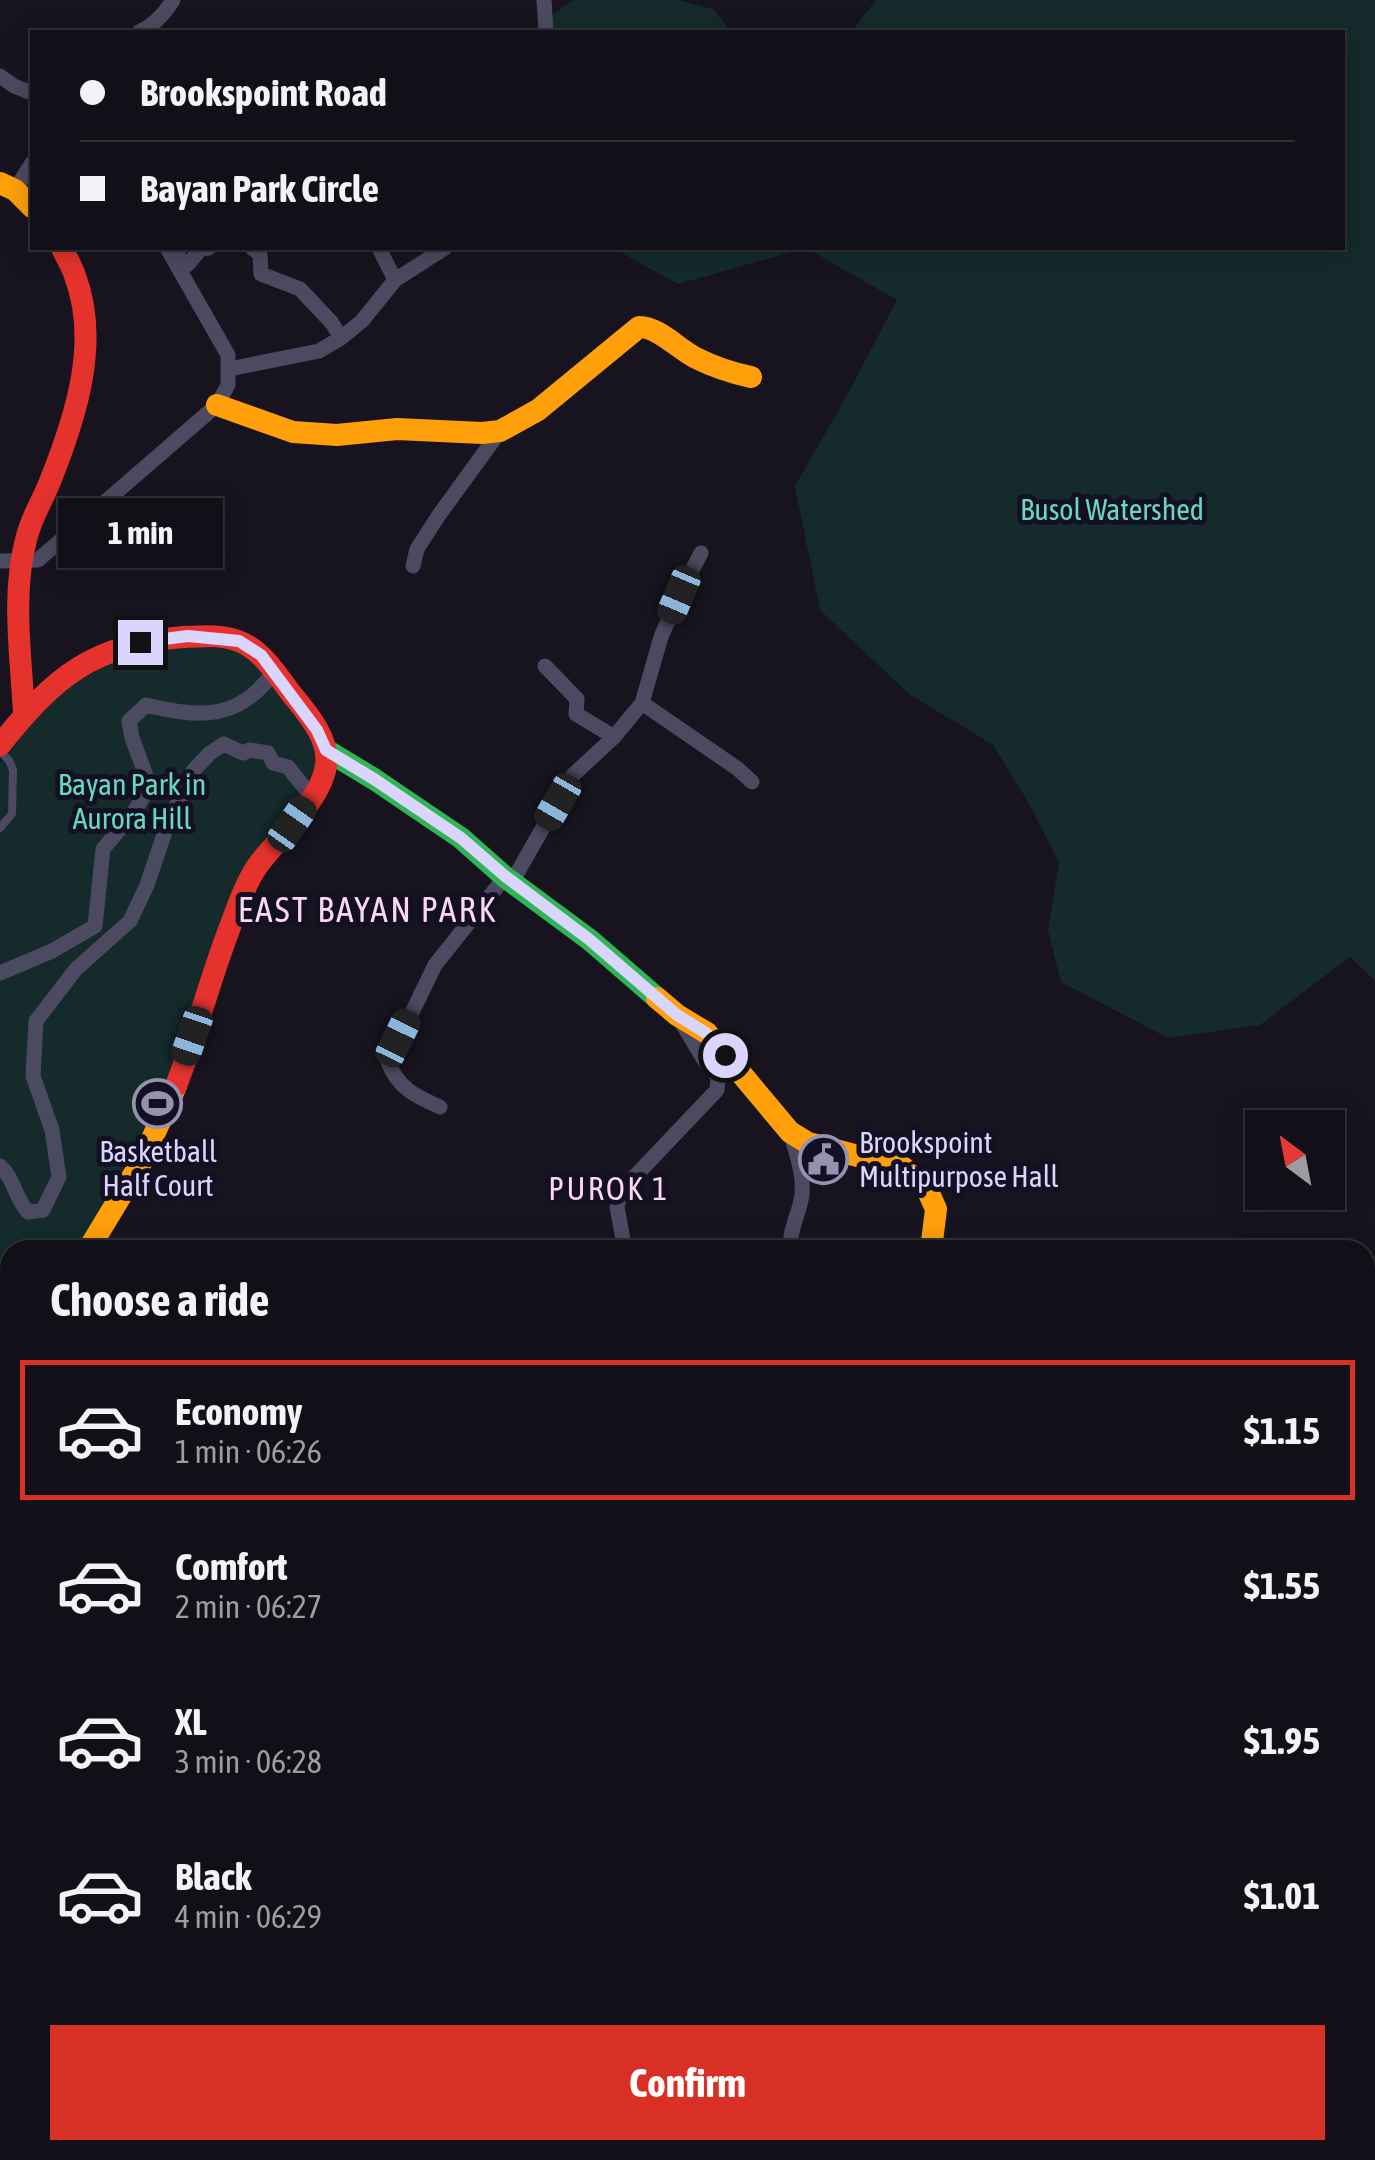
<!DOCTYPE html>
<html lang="en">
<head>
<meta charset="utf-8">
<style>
	body { margin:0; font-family:"Asap Condensed",sans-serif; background:#1a1820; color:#f1f3f6; height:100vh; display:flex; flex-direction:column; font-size:38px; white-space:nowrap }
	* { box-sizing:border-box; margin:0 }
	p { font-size:32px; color:#9c9ca1 }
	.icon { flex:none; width:55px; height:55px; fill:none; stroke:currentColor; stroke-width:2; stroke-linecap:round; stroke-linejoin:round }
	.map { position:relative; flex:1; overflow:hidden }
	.sheet { position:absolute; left:0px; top:1240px; width:1375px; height:920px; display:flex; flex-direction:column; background:#110f17; border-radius:30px 30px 0 0; box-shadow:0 5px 25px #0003,0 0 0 2px #302f36 }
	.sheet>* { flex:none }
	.top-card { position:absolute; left:30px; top:30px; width:1315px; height:220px; border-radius:0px; box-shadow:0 5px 25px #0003,0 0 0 2px #302f36; display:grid; align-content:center; height:220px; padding:0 50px; background:#110f17 }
	.needle { width:65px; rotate:328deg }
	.buttons { position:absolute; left:1245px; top:1110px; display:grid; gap:20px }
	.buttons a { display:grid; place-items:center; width:100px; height:100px; border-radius:0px; background:#110f17; box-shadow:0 5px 25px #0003,0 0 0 2px #302f36; font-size:50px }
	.end { position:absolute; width:45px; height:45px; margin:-22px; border:12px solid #dad5fc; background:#111; box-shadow:0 0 0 5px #111 }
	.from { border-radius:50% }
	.bubble { position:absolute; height:70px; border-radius:0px; background:#110f17; box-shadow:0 5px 25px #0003,0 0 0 2px #302f36; font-size:32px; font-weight:700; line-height:70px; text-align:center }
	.car { position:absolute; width:30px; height:60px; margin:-30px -15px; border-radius:12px; box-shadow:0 0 8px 2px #0007; background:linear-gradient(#222 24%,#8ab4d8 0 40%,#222 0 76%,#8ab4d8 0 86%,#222 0) }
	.top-card b { display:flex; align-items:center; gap:35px; height:95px; font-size:38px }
	.top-card b+b { border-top:2px solid #302f36 }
	.top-card i { width:25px; height:25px; background:#f1f3f6 }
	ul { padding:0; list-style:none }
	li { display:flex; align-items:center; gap:30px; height:140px; margin:0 20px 15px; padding:0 30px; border:5px solid transparent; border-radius:0px }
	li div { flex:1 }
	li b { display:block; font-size:38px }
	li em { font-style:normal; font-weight:700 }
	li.selected { border-color:#d93025 }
	li>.icon { width:90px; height:90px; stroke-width:1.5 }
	h2 { padding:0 50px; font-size:45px; line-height:120px }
	.primary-button { display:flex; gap:20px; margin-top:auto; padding:20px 50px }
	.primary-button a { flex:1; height:115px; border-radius:0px; background:#d93025; color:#fff; font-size:40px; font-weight:700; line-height:115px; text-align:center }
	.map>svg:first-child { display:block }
	.green { fill:#142a2b }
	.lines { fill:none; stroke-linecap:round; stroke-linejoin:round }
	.stream { stroke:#132546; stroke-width:5 }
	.river { stroke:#132546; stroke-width:32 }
	.lane { stroke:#4c4a60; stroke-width:8 }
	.street { stroke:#4c4a60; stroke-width:15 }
	.fast { stroke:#30b455; stroke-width:22 }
	.slow { stroke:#ff9f0a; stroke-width:22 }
	.jam { stroke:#e5322d; stroke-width:22 }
	.route { stroke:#dad5fc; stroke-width:12 }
	.labels { text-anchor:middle; stroke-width:10; stroke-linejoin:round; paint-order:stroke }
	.park-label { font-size:30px; fill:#65d8be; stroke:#141024 }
	.poi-label { font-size:30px; fill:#dad5fc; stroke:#141024; text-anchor:start }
	.neighbourhood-label { font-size:32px; letter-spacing:2.5px; fill:#fdd7ee; stroke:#141024 }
	.quarter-label { font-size:35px; letter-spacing:2.5px; fill:#fdd7ee; stroke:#141024 }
</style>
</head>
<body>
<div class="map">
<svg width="1375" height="2160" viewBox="0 0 1375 2160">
	<rect width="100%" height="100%" fill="#17141f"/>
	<!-- green -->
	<path class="green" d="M573,0H677L713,9L727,26V32H530Z
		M876,0H1375V981L1350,957L1260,1025L1168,1038L1061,982L1048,930L1059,863L1027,800L993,745L909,694L820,610L795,486L845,399L897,300L806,248L678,284L613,248H1342V32H851Z
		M190,646L236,650L259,668L309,735L316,751V769L284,817L125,1175L75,1250H10V1338L0,1351V763C38,711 75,662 144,651C159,649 175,648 190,646Z"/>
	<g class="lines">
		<!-- stream -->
		<path class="stream" d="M44,2150L47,2160"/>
		<!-- river -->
		<path class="river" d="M1365,1817L1369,1789L1375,1779"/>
		<!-- lane -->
		<path class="lane" d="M179,248L187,266
			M0,752L9,760L13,770L12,814L0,828"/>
		<!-- street -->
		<path class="street" d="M544,0L546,32
			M139,32C153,26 165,13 173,0
			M0,76L14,86L32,93
			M15,190L32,163
			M252,248L260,254L261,274L300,289L332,323L341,338
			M379,248L395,280
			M187,265L201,249L209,248
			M229,369L319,351L341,338L362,321L395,280L445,248
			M0,561L38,560L217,405L228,385V355L167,248
			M413,566L417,549L439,515L500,431
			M545,666L577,699L576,714L614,737
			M642,703L738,769L752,782
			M512,882L573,775L614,737L642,703L661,637L679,595L701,553
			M0,973L52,951L95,926L103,849L132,815L150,786L132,738L129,721L146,705C199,718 240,721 274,671
			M440,1107C415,1096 398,1088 388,1062L435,965L505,877
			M790,1132C796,1153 804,1173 802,1195C799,1215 789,1230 790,1250
			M0,1166C14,1178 15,1198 28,1212L43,1210L59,1177L52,1130L33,1076L36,1021L76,969L130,921L147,885L168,823L193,771L210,753L224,744L243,753L250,750L268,753L273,763L288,767L311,796
			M625,1250L617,1207L621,1191L717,1090L718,1077L704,1060L680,1020
			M1365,1676L1375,1667
			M0,1725L10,1729
			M223,2150L228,2160
			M383,2150L389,2160
			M474,2150L476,2160
			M590,2150L607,2160
			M627,2160L646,2150"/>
		<!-- fast -->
		<path class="fast" d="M326,750L374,779L461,838L505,877L590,940L657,998
			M0,1368L10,1355"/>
		<!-- slow -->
		<path class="slow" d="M0,183L15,190L32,207
			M217,405L293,432L337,435L397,429L482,433L500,431L538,410L639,327C659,327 678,349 696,358C714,367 732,373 751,377
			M657,998L677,1015L707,1033L790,1132L808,1143L904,1168L927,1189L936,1209L931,1250
			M88,1250L142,1161L176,1086
			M0,1489L10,1506"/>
		<!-- jam -->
		<path class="jam" d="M24,713C21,656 11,592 27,536C32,516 44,498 51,479C76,416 100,342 75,276C72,266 66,257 62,248
			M0,745C54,677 93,644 183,637C202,636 225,634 243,643C263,653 277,674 290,692C306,712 330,738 326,765C322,799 278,838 258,865C245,884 238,906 230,927C210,979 196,1034 176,1086
			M0,1928L10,1893"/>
	</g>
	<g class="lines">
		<!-- route -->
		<path class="route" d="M140,642L188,636L239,641L261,655L317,730L326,750L374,779L461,838L505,876L590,940L677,1015L706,1033L725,1055"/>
	</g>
	<!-- icons -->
	<defs>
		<symbol id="stadium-ring" viewBox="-11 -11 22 22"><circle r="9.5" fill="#141024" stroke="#9691af" stroke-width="1.5"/><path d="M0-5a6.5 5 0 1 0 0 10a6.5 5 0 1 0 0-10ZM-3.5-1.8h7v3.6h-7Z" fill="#9691af"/></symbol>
		<symbol id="civic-ring" viewBox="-11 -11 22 22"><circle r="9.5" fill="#141024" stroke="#9691af" stroke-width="1.5"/><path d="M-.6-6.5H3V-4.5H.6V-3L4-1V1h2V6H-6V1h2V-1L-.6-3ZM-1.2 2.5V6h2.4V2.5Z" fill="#9691af"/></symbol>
	</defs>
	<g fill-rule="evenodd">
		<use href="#stadium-ring" x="130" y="1076" width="55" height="55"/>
		<use href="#civic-ring" x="796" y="1132" width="55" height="55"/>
	</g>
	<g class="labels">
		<!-- park labels -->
		<g class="park-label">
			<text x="1112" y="520">Busol Watershed</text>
			<text x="132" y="795">Bayan Park in<tspan x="132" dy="34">Aurora Hill</tspan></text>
		</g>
		<!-- poi labels -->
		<g class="poi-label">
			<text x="859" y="1153">Brookspoint<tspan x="859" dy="34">Multipurpose Hall</tspan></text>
			<text x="158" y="1162" text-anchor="middle">Basketball<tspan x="158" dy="34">Half Court</tspan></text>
		</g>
		<!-- neighbourhood labels -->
		<g class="neighbourhood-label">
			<text x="609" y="1200">PUROK 1</text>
		</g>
		<!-- quarter labels -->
		<g class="quarter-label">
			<text x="368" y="922">EAST BAYAN PARK</text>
		</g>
	</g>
</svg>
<div class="buttons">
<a><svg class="needle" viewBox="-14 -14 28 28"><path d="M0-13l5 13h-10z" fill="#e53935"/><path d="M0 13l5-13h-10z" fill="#9c9ca1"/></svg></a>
</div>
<i class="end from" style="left:725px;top:1055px"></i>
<i class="end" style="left:140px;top:642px"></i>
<div class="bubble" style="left:58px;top:498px;width:165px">1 min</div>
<i class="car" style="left:679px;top:595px;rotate:203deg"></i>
<i class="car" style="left:558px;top:802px;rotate:210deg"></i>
<i class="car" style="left:292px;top:824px;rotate:35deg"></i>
<i class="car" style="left:192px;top:1036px;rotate:199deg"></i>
<i class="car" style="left:398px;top:1038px;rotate:26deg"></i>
<div class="top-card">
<b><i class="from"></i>Brookspoint Road</b>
<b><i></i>Bayan Park Circle</b>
</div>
<section class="sheet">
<h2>Choose a ride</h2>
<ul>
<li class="selected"><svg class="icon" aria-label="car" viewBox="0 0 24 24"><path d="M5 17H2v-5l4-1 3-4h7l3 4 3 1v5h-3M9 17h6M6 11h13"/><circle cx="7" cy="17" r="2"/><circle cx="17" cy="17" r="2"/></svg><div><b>Economy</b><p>1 min · 06:26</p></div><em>$1.15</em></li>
<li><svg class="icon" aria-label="car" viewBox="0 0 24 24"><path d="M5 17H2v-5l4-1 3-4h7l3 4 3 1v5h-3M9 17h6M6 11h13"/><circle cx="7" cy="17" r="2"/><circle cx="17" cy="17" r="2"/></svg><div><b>Comfort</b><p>2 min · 06:27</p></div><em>$1.55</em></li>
<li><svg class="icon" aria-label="car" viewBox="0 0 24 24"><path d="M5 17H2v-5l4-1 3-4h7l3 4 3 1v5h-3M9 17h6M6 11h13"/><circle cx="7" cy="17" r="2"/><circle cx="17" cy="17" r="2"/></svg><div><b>XL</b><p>3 min · 06:28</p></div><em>$1.95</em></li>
<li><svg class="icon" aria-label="car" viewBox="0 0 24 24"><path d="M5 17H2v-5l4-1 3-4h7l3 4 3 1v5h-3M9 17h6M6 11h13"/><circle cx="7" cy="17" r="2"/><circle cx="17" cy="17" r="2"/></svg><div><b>Black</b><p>4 min · 06:29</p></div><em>$1.01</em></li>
</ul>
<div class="primary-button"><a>Confirm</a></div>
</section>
</div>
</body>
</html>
